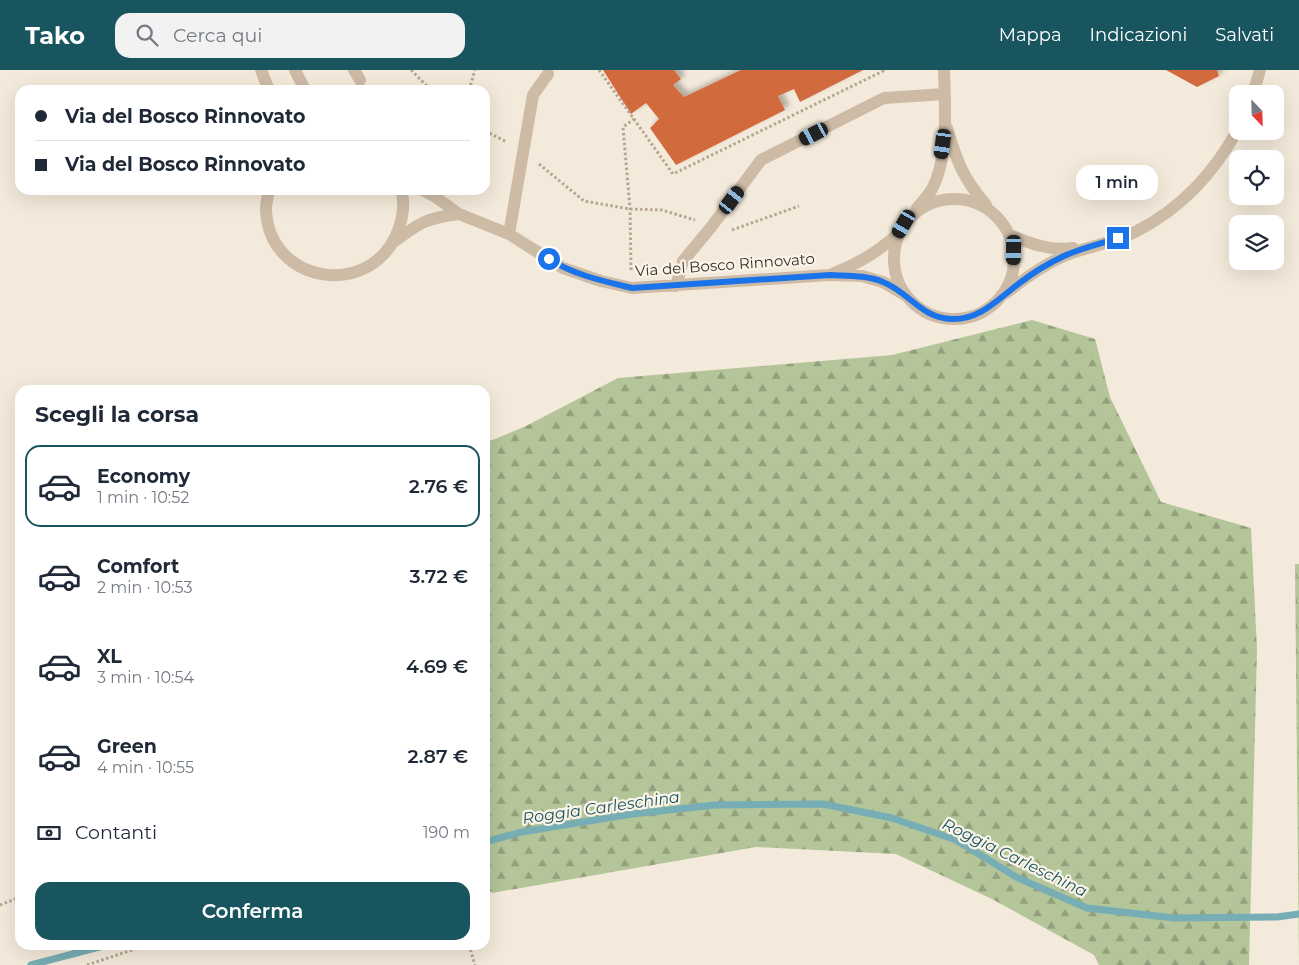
<!DOCTYPE html>
<html lang="it">
<head>
<meta charset="utf-8">
<style>
	body { margin:0; font-family:Montserrat,sans-serif; background:#f2f2f3; color:#1f2937; height:100vh; display:flex; flex-direction:column; font-size:19px; white-space:nowrap }
	* { box-sizing:border-box; margin:0 }
	p { font-size:16px; color:#747a83 }
	.icon { flex:none; width:28px; height:28px; fill:none; stroke:currentColor; stroke-width:2; stroke-linecap:round; stroke-linejoin:round }
	.map { position:relative; flex:1; overflow:hidden }
	.panel { position:absolute; left:15px; top:315px; width:475px; height:565px; display:flex; flex-direction:column; background:#fff; border-radius:15px; box-shadow:0 5px 20px #0002 }
	.panel>* { flex:none }
	.guide { position:absolute; left:15px; top:15px; width:475px; height:110px; border-radius:15px; box-shadow:0 5px 20px #0002; display:grid; align-content:center; height:110px; padding:0 20px; background:#fff }
	.needle { width:32px; rotate:157deg }
	.fabs { position:absolute; left:1229px; top:15px; display:grid; gap:10px }
	.fabs a { display:grid; place-items:center; width:55px; height:55px; border-radius:10px; background:#fff; box-shadow:0 5px 20px #0002; font-size:25px }
	.end { position:absolute; width:22px; height:22px; margin:-11px; border:6px solid #1a73e8; background:#fff; box-shadow:0 0 0 2px #fff }
	.from { border-radius:50% }
	.bubble { position:absolute; height:35px; border-radius:15px; background:#fff; box-shadow:0 5px 20px #0002; font-size:16px; font-weight:600; line-height:35px; text-align:center }
	.car { position:absolute; width:15px; height:30px; margin:-15px -8px; border-radius:6px; box-shadow:0 0 4px 1px #0007; background:linear-gradient(#222 24%,#8ab4d8 0 40%,#222 0 76%,#8ab4d8 0 86%,#222 0) }
	.guide b { display:flex; align-items:center; gap:18px; height:48px; font-size:19px }
	.guide b+b { border-top:1px solid #e0e1e3 }
	.guide i { width:12px; height:12px; background:#1f2937 }
	ul { padding:0; list-style:none }
	li { display:flex; align-items:center; gap:15px; height:82px; margin:0 10px 8px; padding:0 10px; border:2px solid transparent; border-radius:15px }
	li div { flex:1 }
	li b { display:block; font-size:19px }
	li em { font-style:normal; font-weight:600 }
	li.selected { border-color:#19555e }
	li>.icon { width:45px; height:45px; stroke-width:1.5 }
	h2 { padding:0 20px; font-size:22px; line-height:60px }
	.pay { display:flex; align-items:center; gap:12px; height:55px; padding:0 20px; font-size:19px }
	.pay p { margin-inline-start:auto }
	.primary-button { display:flex; gap:10px; margin-top:auto; padding:10px 20px }
	.primary-button a { flex:1; height:58px; border-radius:15px; background:#19555e; color:#fff; font-size:20px; font-weight:600; line-height:58px; text-align:center }
	header { display:flex; align-items:center; gap:30px; box-sizing:border-box; height:70px; padding:0 25px; background:#19555e; color:#fff }
	header strong { font-size:24px }
	nav { display:flex; gap:28px; margin-inline-start:auto; font-size:18px }
	.search { width:350px; height:45px; background:#f2f2f3; display:flex; align-items:center; gap:12px; box-sizing:border-box; padding:0 18px; border-radius:15px; color:#747a83; font-size:19px }
	.map>svg:first-child { display:block }
	.grass { fill:url(#grass-tufts) }
	.forest { fill:url(#forest-firs) }
	.lines { fill:none; stroke-linecap:round; stroke-linejoin:round }
	.stream { stroke:#77adb4; stroke-width:7 }
	.building { fill:#d16a3d; filter:url(#shadow) }
	.path { stroke:#b9a490; stroke-width:3; stroke-dasharray:2.5 2.5; stroke-linecap:butt }
	.minor { stroke:#cdbba6; stroke-width:12 }
	.route { stroke:#1a73e8; stroke-width:6 }
	.labels { text-anchor:middle; stroke-width:4.5; stroke-linejoin:round; paint-order:stroke }
	.street-label { font-size:15px; fill:#392e27; stroke:#fbf4e8 }
	.water-label { font-size:16px; font-style:italic; fill:#19555e; stroke:#fbf4e8 }
</style>
</head>
<body>
<header>
<strong>Tako</strong>
<div class="search"><svg class="icon" aria-label="search" viewBox="0 0 24 24"><circle cx="10" cy="10" r="6"/><path d="M15 15l6 6"/></svg>Cerca qui</div>
<nav><a>Mappa</a><a>Indicazioni</a><a>Salvati</a></nav>
</header>
<div class="map">
<svg width="1299" height="895" viewBox="0 0 1299 895">
	<defs>
		<pattern id="grass-tufts" width="24" height="20" patternUnits="userSpaceOnUse" patternTransform="scale(1.25)"><rect width="24" height="20" fill="#b3c599"/><path d="M3 7l-1-3M5 7V3M7 7l1-3M15 17l-1-3M17 17v-4M19 17l1-3" fill="none" stroke="#93a07d"/></pattern>
		<pattern id="forest-firs" width="22" height="20" patternUnits="userSpaceOnUse" patternTransform="scale(1.25)"><rect width="22" height="20" fill="#b3c599"/><path d="M5 1l3.5 6h-7zM16 11l3.5 6h-7z" fill="#93a07d"/></pattern>
		<filter id="shadow"><feDropShadow dx="4.5" dy="-4.5" stdDeviation="2.5" flood-color="#0004"/></filter>
	</defs>
	<rect width="100%" height="100%" fill="#f4eadb"/>
	<!-- grass -->
	<path class="grass" d="M1295,494H1299V895Z"/>
	<!-- forest -->
	<path class="forest" d="M1032,250L1095,269L1110,327L1161,432L1251,458L1257,580L1249,895H1099L1094,885L992,829L896,784L756,777L492,823L485,816V373L526,356L618,308L892,285Z"/>
	<g class="lines">
		<!-- stream -->
		<path class="stream" d="M485,772L522,762L632,744L715,735L823,734L892,748L956,770L1018,808L1087,838L1174,848L1277,847L1299,844
			M31,895L107,875"/>
	</g>
	<!-- building -->
	<path class="building" d="M603,0H674L681,9L673,15L684,27L741,0H863L800,32L794,19L778,26L785,40L676,95L650,58L659,49L646,33L631,44Z
		M1166,0H1217L1219,6L1197,17Z"/>
	<g class="lines">
		<!-- path -->
		<path class="path" d="M411,0L431,20
			M599,0L673,104L883,1L882,0
			M469,20L475,0
			M485,61L507,72
			M539,94L584,131L630,139L662,140L695,150
			M732,160L799,136
			M631,200L630,139L623,57L634,49
			M0,835L20,827
			M469,875L475,895
			M87,895L147,875"/>
		<!-- minor -->
		<path class="minor" d="M261,0L269,20
			M295,0L305,20
			M354,0L360,10
			M1253,24L1260,0
			M947,58C957,92 963,108 986,135
			M269,120C268,126 266,133 266,139C268,215 374,231 399,158C403,147 405,131 401,120
			M422,120L434,126L459,144L509,164L563,198L601,211L632,218L830,205L862,206L883,212L905,225
			M894 189a60 60 0 1 1 120 0a60 60 0 1 1-120 0Z
			M917,138C922,132 928,126 932,119C949,87 945,36 944,0
			M509,164L533,25L548,4
			M1010,165C1031,174 1050,181 1073,178
			M395,171C421,152 427,148 459,144
			M834,203C860,193 877,182 898,164
			M676,216L683,191L712,156L761,90L884,28L945,24
			M1006,223C1024,209 1043,195 1064,186C1088,176 1115,173 1137,161C1182,138 1214,103 1238,59"/>
	</g>
	<g class="lines">
		<!-- route -->
		<path class="route" d="M549,189C574,205 603,211 632,218L830,205C847,206 866,205 883,212C909,222 922,249 952,249C981,250 1000,227 1021,212C1034,202 1049,193 1064,186C1081,178 1100,174 1118,168"/>
	</g>
	<g class="labels">
		<!-- street labels -->
		<g class="street-label">
			<text transform="translate(725 195) rotate(-4)" y="5">Via del Bosco Rinnovato</text>
		</g>
		<!-- water labels -->
		<g class="water-label">
			<text transform="translate(601 737) rotate(-8)" y="6">Roggia Carleschina</text>
			<text transform="translate(1015 787) rotate(26)" y="6">Roggia Carleschina</text>
		</g>
	</g>
</svg>
<div class="fabs">
<a><svg class="needle" viewBox="-14 -14 28 28"><path d="M0-13l5 13h-10z" fill="#e53935"/><path d="M0 13l5-13h-10z" fill="#747a83"/></svg></a>
<a><svg class="icon" aria-label="locate" viewBox="0 0 24 24"><circle cx="12" cy="12" r="6"/><path d="M12 2v4M12 18v4M2 12h4M18 12h4"/></svg></a>
<a><svg class="icon" aria-label="layers" viewBox="0 0 24 24"><path d="M12 4l9 5-9 5-9-5zM3 14l9 5 9-5"/></svg></a>
</div>
<i class="end from" style="left:549px;top:189px"></i>
<i class="end" style="left:1118px;top:168px"></i>
<div class="bubble" style="left:1076px;top:95px;width:82px">1 min</div>
<i class="car" style="left:814px;top:64px;rotate:243deg"></i>
<i class="car" style="left:943px;top:74px;rotate:188deg"></i>
<i class="car" style="left:732px;top:130px;rotate:37deg"></i>
<i class="car" style="left:904px;top:154px;rotate:210deg"></i>
<i class="car" style="left:1014px;top:180px;rotate:181deg"></i>
<div class="guide">
<b><i class="from"></i>Via del Bosco Rinnovato</b>
<b><i></i>Via del Bosco Rinnovato</b>
</div>
<section class="panel">
<h2>Scegli la corsa</h2>
<ul>
<li class="selected"><svg class="icon" aria-label="car" viewBox="0 0 24 24"><path d="M5 17H2v-5l4-1 3-4h7l3 4 3 1v5h-3M9 17h6M6 11h13"/><circle cx="7" cy="17" r="2"/><circle cx="17" cy="17" r="2"/></svg><div><b>Economy</b><p>1 min · 10:52</p></div><em>2.76 €</em></li>
<li><svg class="icon" aria-label="car" viewBox="0 0 24 24"><path d="M5 17H2v-5l4-1 3-4h7l3 4 3 1v5h-3M9 17h6M6 11h13"/><circle cx="7" cy="17" r="2"/><circle cx="17" cy="17" r="2"/></svg><div><b>Comfort</b><p>2 min · 10:53</p></div><em>3.72 €</em></li>
<li><svg class="icon" aria-label="car" viewBox="0 0 24 24"><path d="M5 17H2v-5l4-1 3-4h7l3 4 3 1v5h-3M9 17h6M6 11h13"/><circle cx="7" cy="17" r="2"/><circle cx="17" cy="17" r="2"/></svg><div><b>XL</b><p>3 min · 10:54</p></div><em>4.69 €</em></li>
<li><svg class="icon" aria-label="car" viewBox="0 0 24 24"><path d="M5 17H2v-5l4-1 3-4h7l3 4 3 1v5h-3M9 17h6M6 11h13"/><circle cx="7" cy="17" r="2"/><circle cx="17" cy="17" r="2"/></svg><div><b>Green</b><p>4 min · 10:55</p></div><em>2.87 €</em></li>
</ul>
<div class="pay"><svg class="icon" aria-label="cash" viewBox="0 0 24 24"><path d="M3 7h18v10H3z"/><circle cx="12" cy="12" r="2"/></svg>Contanti<p>190 m</p></div>
<div class="primary-button"><a>Conferma</a></div>
</section>
</div>
</body>
</html>
